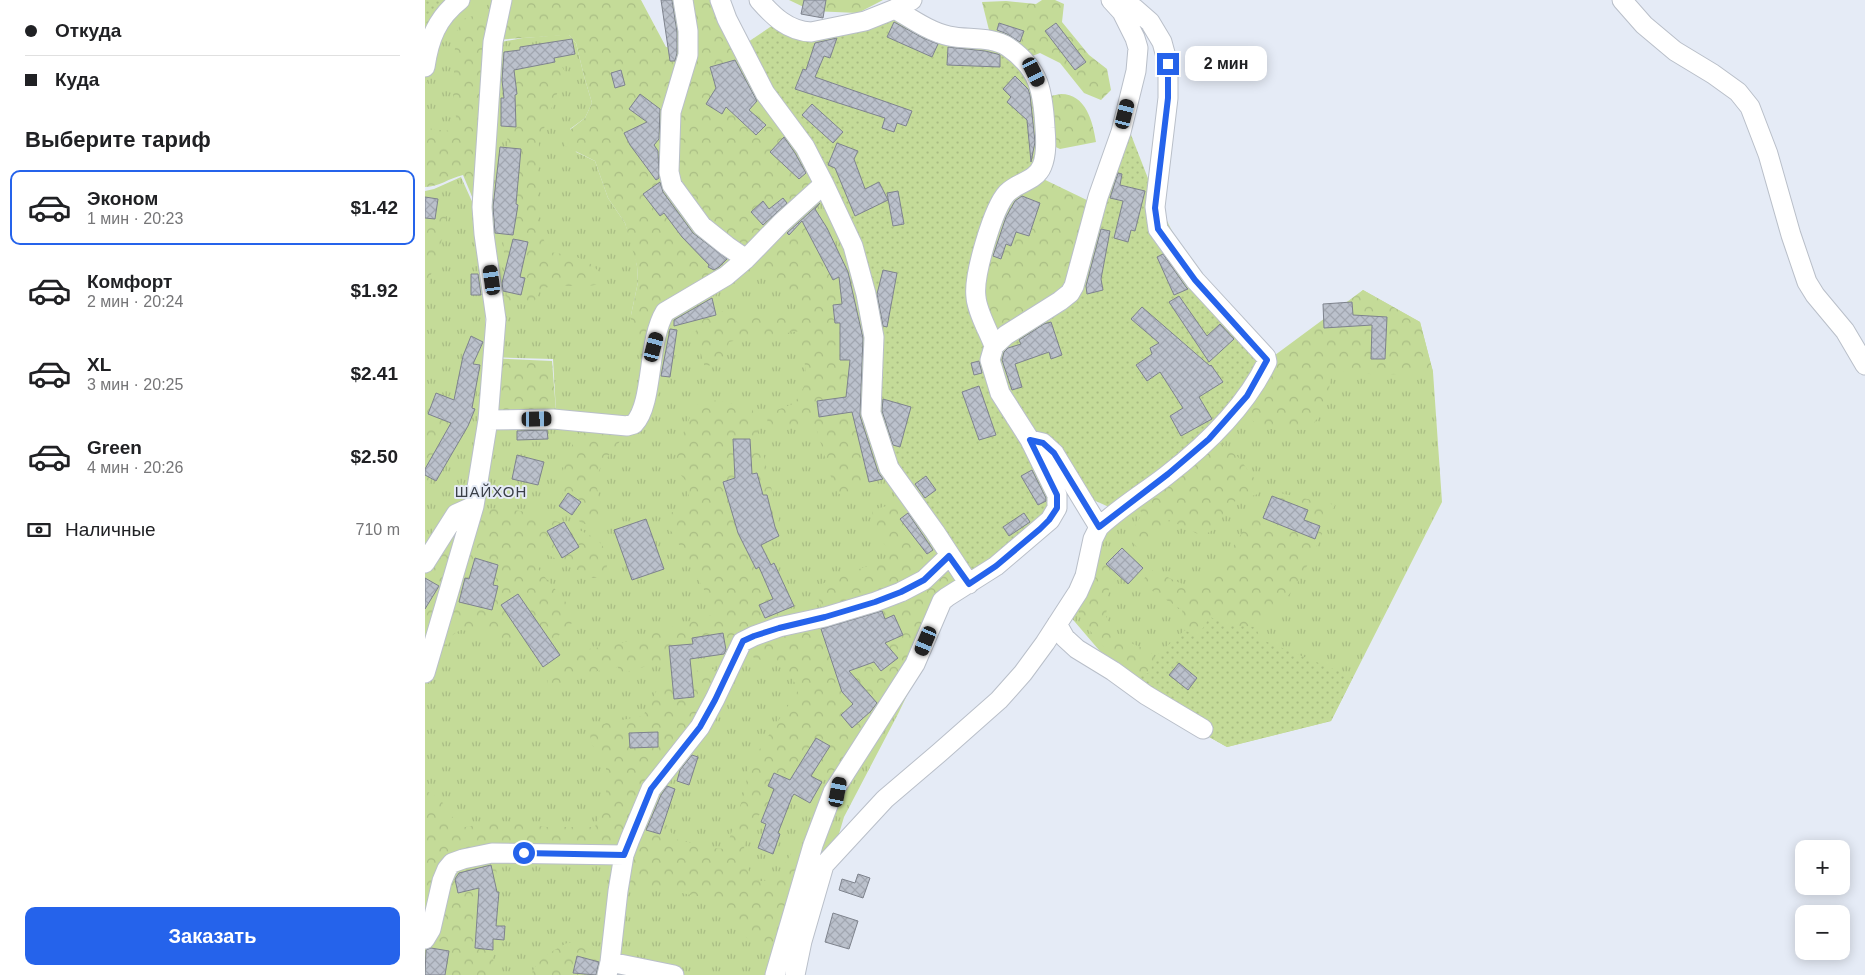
<!DOCTYPE html>
<html lang="ru">
<head>
<meta charset="utf-8">
<style>
	body { margin:0; font-family:Arial,sans-serif; background:#f6f6f6; color:#202124; height:100vh; display:flex; flex-direction:column; font-size:19px; white-space:nowrap }
	* { box-sizing:border-box; margin:0 }
	p { font-size:16px; color:#757577 }
	.icon { flex:none; width:28px; height:28px; fill:none; stroke:currentColor; stroke-width:2; stroke-linecap:round; stroke-linejoin:round }
	.map { position:relative; flex:1; overflow:hidden }
	.panel { display:flex; flex-direction:column; background:#fff; width:425px }
	.panel>* { flex:none }
	.guide { display:grid; align-content:center; height:110px; padding:0 25px; background:#fff }
	.tools { position:absolute; left:1370px; top:840px; display:grid; gap:10px }
	.tools a { display:grid; place-items:center; width:55px; height:55px; border-radius:10px; background:#fff; box-shadow:0 2px 12px #0003; font-size:25px }
	.end { position:absolute; width:22px; height:22px; margin:-11px; border:6px solid #2563eb; background:#fff; box-shadow:0 0 0 2px #fff }
	.from { border-radius:50% }
	.bubble { position:absolute; height:35px; border-radius:10px; background:#fff; box-shadow:0 2px 12px #0003; font-size:16px; font-weight:700; line-height:35px; text-align:center }
	.car { position:absolute; width:15px; height:30px; margin:-15px -8px; border-radius:6px; box-shadow:0 0 4px 1px #0007; background:linear-gradient(#222 24%,#8ab4d8 0 40%,#222 0 76%,#8ab4d8 0 86%,#222 0) }
	.guide b { display:flex; align-items:center; gap:18px; height:48px; font-size:19px }
	.guide b+b { border-top:1px solid #e0e0e0 }
	.guide i { width:12px; height:12px; background:#202124 }
	ul { padding:0; list-style:none }
	li { display:flex; align-items:center; gap:15px; height:75px; margin:0 10px 8px; padding:0 15px; border:2px solid transparent; border-radius:10px }
	li div { flex:1 }
	li b { display:block; font-size:19px }
	li em { font-style:normal; font-weight:700 }
	li.active { border-color:#2563eb }
	li>.icon { width:45px; height:45px; stroke-width:1.5 }
	h2 { padding:0 25px; font-size:22px; line-height:60px }
	.pay { display:flex; align-items:center; gap:12px; height:55px; padding:0 25px; font-size:19px }
	.pay p { margin-inline-start:auto }
	.action { display:flex; gap:10px; margin-top:auto; padding:10px 25px }
	.action a { flex:1; height:58px; border-radius:10px; background:#2563eb; color:#fff; font-size:20px; font-weight:700; line-height:58px; text-align:center }
	main { display:flex; flex:1; min-height:0 }
	.map>svg:first-child { display:block }
	.grass { fill:url(#grass-tufts) }
	.forest { fill:url(#forest-crowns) }
	.garden { fill:url(#garden-dots) }
	.building { fill:url(#building-cross-hatch); stroke:#7e838d }
	.lines { fill:none; stroke-linecap:round; stroke-linejoin:round }
	.minor-casing { stroke:#b9bfc9; stroke-width:21 }
	.minor { stroke:#fff; stroke-width:19 }
	.route { stroke:#2563eb; stroke-width:6 }
	.labels { text-anchor:middle; stroke-width:4; stroke-linejoin:round; paint-order:stroke }
	.quarter-label { font-size:15px; letter-spacing:1px; fill:#3a3f48; stroke:#e5ebf6 }
</style>
</head>
<body>
<main>
<section class="panel">
<div class="guide">
<b><i class="from"></i>Откуда</b>
<b><i></i>Куда</b>
</div>
<h2>Выберите тариф</h2>
<ul>
<li class="active"><svg class="icon" aria-label="car" viewBox="0 0 24 24"><path d="M5 17H2v-5l4-1 3-4h7l3 4 3 1v5h-3M9 17h6M6 11h13"/><circle cx="7" cy="17" r="2"/><circle cx="17" cy="17" r="2"/></svg><div><b>Эконом</b><p>1 мин · 20:23</p></div><em>$1.42</em></li>
<li><svg class="icon" aria-label="car" viewBox="0 0 24 24"><path d="M5 17H2v-5l4-1 3-4h7l3 4 3 1v5h-3M9 17h6M6 11h13"/><circle cx="7" cy="17" r="2"/><circle cx="17" cy="17" r="2"/></svg><div><b>Комфорт</b><p>2 мин · 20:24</p></div><em>$1.92</em></li>
<li><svg class="icon" aria-label="car" viewBox="0 0 24 24"><path d="M5 17H2v-5l4-1 3-4h7l3 4 3 1v5h-3M9 17h6M6 11h13"/><circle cx="7" cy="17" r="2"/><circle cx="17" cy="17" r="2"/></svg><div><b>XL</b><p>3 мин · 20:25</p></div><em>$2.41</em></li>
<li><svg class="icon" aria-label="car" viewBox="0 0 24 24"><path d="M5 17H2v-5l4-1 3-4h7l3 4 3 1v5h-3M9 17h6M6 11h13"/><circle cx="7" cy="17" r="2"/><circle cx="17" cy="17" r="2"/></svg><div><b>Green</b><p>4 мин · 20:26</p></div><em>$2.50</em></li>
</ul>
<div class="pay"><svg class="icon" aria-label="cash" viewBox="0 0 24 24"><path d="M3 7h18v10H3z"/><circle cx="12" cy="12" r="2"/></svg>Наличные<p>710 m</p></div>
<div class="action"><a>Заказать</a></div>
</section>
<div class="map">
<svg width="1440" height="975" viewBox="0 0 1440 975">
	<defs>
		<pattern id="grass-tufts" width="24" height="20" patternUnits="userSpaceOnUse" patternTransform="scale(1.25)"><rect width="24" height="20" fill="#c4db98"/><path d="M3 7l-1-3M5 7V3M7 7l1-3M15 17l-1-3M17 17v-4M19 17l1-3" fill="none" stroke="#a9bd84"/></pattern>
		<pattern id="forest-crowns" width="20" height="18" patternUnits="userSpaceOnUse" patternTransform="scale(1.25)"><rect width="20" height="18" fill="#c4db98"/><path d="M2 6a3 3 0 1 1 6 0M12 15a3 3 0 1 1 6 0" fill="none" stroke="#a9bd84"/></pattern>
		<pattern id="garden-dots" width="8" height="8" patternUnits="userSpaceOnUse" patternTransform="scale(1.25)"><rect width="8" height="8" fill="#c4db98"/><path d="M2 2h.1M6 6h.1" fill="none" stroke="#a9bd84" stroke-width="1.8" stroke-linecap="round"/></pattern>
		<pattern id="building-cross-hatch" width="8" height="8" patternUnits="userSpaceOnUse" patternTransform="scale(1.25)"><rect width="8" height="8" fill="#bbc1cc"/><path d="M0 0l8 8M0 8l8-8" fill="none" stroke="#a1a6b0"/></pattern>
	</defs>
	<rect width="100%" height="100%" fill="#e5ebf6"/>
	<!-- grass -->
	<path class="grass" d="M0,0H100L55,38L34,144L0,136Z
		M136,35H144L151,43L159,76L167,103L160,118L145,129L151,152L170,161L183,198L200,223L209,250L212,266L213,282L206,315L234,321L400,182L530,595L474,712L419,817L372,975H0V191L9,189L36,177L49,206H61L60,358L46,508L57,415L131,411L128,359L61,357L68,158L76,42L98,38Z
		M938,290L995,322L1008,372L1017,502L906,721L802,747L715,698L638,608L668,530Z"/>
	<!-- forest -->
	<path class="forest" d="M81,0H216L241,47L248,48L243,0H301L400,182L383,211L411,258L427,293L438,353L432,411L441,429L449,469L432,497H417L409,487L390,424L344,428L341,414L368,404L375,395L382,379L375,331C351,335 327,336 304,342L301,356L280,368L270,332L284,310L328,315L374,312L370,297L335,272L321,257L241,308L226,348L213,343L208,338L206,330V315L213,282L212,266L200,223L183,198L170,161L140,146L137,136L160,118L167,103L159,76L151,43L144,35L70,40L51,206L38,175C24,178 14,187 0,187V129L28,131L31,117L28,98L30,46L32,31L38,19L51,15L65,22Z
		M364,0H458L433,13L387,11Z
		M617,0H630L639,4L637,22L664,55L682,69L686,90L676,100L659,93L635,63L615,53L602,58L566,38L557,2L581,1L611,4Z
		M128,54L141,73L131,96L114,142L112,224L124,252C144,255 165,257 176,275L174,284C155,290 133,281 114,290L108,306L82,302L77,219L82,175L83,61Z
		M636,94C661,94 668,122 671,142L635,149L622,143L612,176L668,203L842,361L938,290L995,322L1008,372L957,375L907,371L901,407L884,430L845,429L809,412L569,345L474,161L620,97Z
		M1,205L12,208L21,217V228L8,266L0,301V207Z
		M60,358L127,361L131,411L57,415Z
		M0,394L32,407L13,465L0,492Z
		M281,399L327,407L354,520L337,536L355,603L352,623L398,629L449,626L436,597L397,609L392,594V587L410,577L455,562L466,554C456,534 443,539 448,510L468,504L503,540L507,560L532,556L545,576L412,768L383,794L359,785L349,799L325,825L319,848L324,872L334,881C354,881 358,867 367,852L390,855L359,959L343,953L318,935L313,920L296,901L242,890L194,886L201,846L158,850L70,847L72,879L65,931L69,967L66,975H0V790L15,799L35,828L73,821L122,827H170L181,795V760L167,745L164,730L181,723L218,716L232,690L244,675L260,672L289,669L301,675L224,782L237,793L234,812L250,839L286,848L301,849L320,791L323,767L374,689L359,667L329,658L316,639L194,674L193,667L158,674L129,689L123,687L122,677L132,668L157,650L190,645L292,613L247,532L236,524L244,514L263,504L265,486L254,473L251,459L259,431L270,406Z
		M175,423L206,428C197,440 174,464 172,477C170,495 180,506 175,524C170,524 164,525 160,524C156,523 153,520 150,518C127,499 137,454 155,434C160,429 169,426 175,423Z
		M796,443L813,457L836,487L833,494L808,502L788,530L777,536L744,520L715,550L703,538L717,514L709,498L754,474Z
		M850,492L910,505C900,527 890,551 879,572C871,586 845,624 830,627C815,629 799,623 785,617L772,637L760,630L757,610L715,583L727,570L768,589L793,571L836,502Z
		M46,508C60,509 74,508 88,510C108,512 157,528 172,540C184,550 186,565 177,577L168,578L112,549L106,556L114,570L140,601L150,620L125,644L115,645L91,642L56,632L35,630L26,636L12,662H0V568L22,532L37,537Z
		M678,557L697,569L684,587L681,616L688,631L708,644L724,651L730,657L725,672L712,678L699,670L674,642L656,619L653,609L667,570Z
		M142,943C168,943 170,943 188,963L185,975H106C112,959 127,951 142,943Z"/>
	<!-- garden -->
	<path class="garden" d="M0,0H23L12,13L2,77L0,106Z
		M441,16L492,20L602,58L620,162L579,192L552,299L569,345L645,284L703,127L731,199L754,245L807,310L841,361L787,441L684,507L664,498L641,467L632,503L545,576L464,456L450,415L432,264L320,44L357,19L390,26Z
		M785,617L804,625L831,627L835,639L928,677L906,721L802,747L715,698L712,678L725,672L730,657L760,630L772,637Z"/>
	<!-- building -->
	<path class="building" d="M236,0H247L252,32V53L250,61H245Z
		M379,0H401L398,18L376,14Z
		M469,22L498,38L513,44L507,57L462,37Z
		M574,23L599,31L595,42L582,34L572,30Z
		M631,23L661,62L650,70L620,31Z
		M412,38L405,58L399,56L390,77L487,111L481,126L472,123L469,132L457,128L460,118L370,89L378,69L381,70L390,43Z
		M147,39L150,54L129,58L130,62L89,70L92,94L90,95L91,127L76,126V98H79L77,80L79,52L95,50V47Z
		M523,47L560,51L572,54L575,55V67L522,65Z
		M310,60L332,101L324,110L341,125L331,135L301,107L297,114L281,104L291,88L285,67Z
		M196,70L200,85L190,88L186,73Z
		M590,76L603,89L605,95L610,142L606,162L602,120L582,102L586,97L578,89Z
		M215,94L235,109L234,139L229,145L233,151L234,178L231,180L205,145L199,133L222,122L204,109Z
		M387,104L418,132L408,143L377,115Z
		M359,137L370,153L381,173L374,179L345,152Z
		M412,143L433,151L429,159L440,189L454,182L463,200L430,216L410,168L403,165Z
		M75,147L96,149L91,204L93,205L88,235L70,233L68,207Z
		M693,173L697,174L695,185L720,191L710,231L706,230L703,242L689,238L698,201L685,198Z
		M235,182L238,192L268,233L302,259L294,267L289,270L283,267L284,265L257,237L239,213L235,216L218,194Z
		M473,191L479,224L468,226L462,193Z
		M597,196L615,203L604,236L591,232L586,246L581,244L576,259L568,256L581,217L590,201Z
		M0,197L13,199L10,219L0,218Z
		M358,198L362,203L338,225L326,212L338,201L344,209Z
		M395,203L390,209L402,228L423,272L438,338L435,416L453,472L458,479L444,482L427,412L394,417L392,401L421,397L425,360H415V323H410L408,305L417,304L414,277L408,280L377,221L364,235L362,233Z
		M676,229L685,231L676,279L678,290L662,294L661,286Z
		M88,239L103,242L95,277L100,278L96,295L78,291L77,283Z
		M738,254L761,287L763,289L749,295L732,257Z
		M458,270L472,273L462,327L458,326L452,294Z
		M46,274H53L56,295H46Z
		M754,296L782,336L795,324L809,339L784,362L744,302Z
		M287,298L291,315L249,326V320Z
		M927,302L928,315L962,317L960,359H946L947,325L899,328L898,304Z
		M717,307L785,366L786,365L798,382L774,397L787,419L756,436L745,416L758,408L735,372L722,381L711,365L727,354L725,348L734,343L706,319Z
		M626,322L637,355L626,359L624,352L590,364L597,387L587,390L577,360L579,352L583,348L596,344L594,340L619,324Z
		M245,329L252,330L245,377L236,376Z
		M46,336L58,342L48,364L55,365L47,408L50,409L43,426L11,481L0,475V469L26,423L3,414L11,393L29,400L38,356Z
		M554,361L557,373L549,375L546,363Z
		M554,386L571,435L554,440L537,392Z
		M458,399L486,407L475,447L468,445L457,411Z
		M122,430L123,439L92,440V431Z
		M308,439H325L327,474L332,473L338,495H342L350,527L354,536L336,545L346,565L349,563L369,606L340,618L334,605L348,599L334,567L331,569L313,533L298,482L310,478Z
		M92,455L119,462L113,485L87,479Z
		M607,470L621,498V501L613,505L596,476Z
		M501,476L511,490L500,498L490,484Z
		M143,493L156,502L147,515L134,506Z
		M847,496L883,510L879,520L895,526L890,539L838,518Z
		M483,513L508,550L502,554L475,519Z
		M599,513L605,522L584,536L578,527Z
		M221,519L239,569L207,580L189,530Z
		M139,522L154,547L137,558L122,531Z
		M697,548L718,568L703,584L681,564Z
		M50,558L73,565L68,585L73,586L67,610L34,602L40,578L44,579Z
		M0,578L14,586L0,609Z
		M93,594L135,655L118,667L76,605Z
		M457,611L460,619L469,615L478,635L460,643L473,658L456,671L449,662L424,671L452,703L446,711L427,728L416,715L428,704L417,692L396,629Z
		M298,633L301,650L299,654L265,659L269,697L249,699L244,646L268,644L267,638Z
		M754,663L772,678L763,690L744,675Z
		M233,732V747L205,748L204,733Z
		M391,738L405,746L386,776L397,782L385,803L369,794L367,797L353,833L355,834L348,854L333,848L341,824L336,822L349,789L343,786L349,773L365,780Z
		M267,755L273,757L264,785L252,781L255,770Z
		M242,786L250,789L235,834L221,830L236,795Z
		M66,865L72,892H74L71,926H80L79,940L68,939V950L50,948L54,888L33,893L30,879L34,873Z
		M433,874L445,878L438,898L414,890L417,879L430,883Z
		M408,913L433,921L424,949L400,942Z
		M6,948L24,951L20,975H0L1,950Z
		M152,956L174,962L171,975L148,973Z"/>
	<g class="lines">
		<defs>
			<path id="minor" d="M258,0L263,31V55L246,112L244,172L247,185L277,226L302,246L321,259
				M295,0L302,19L340,93L380,147L399,184L428,246L441,294L449,337L446,413L464,468L510,532L544,584
				M334,0C348,16 363,31 386,32L440,21L470,9L487,0
				M1197,0L1219,25L1250,51L1288,74L1313,92L1325,107L1343,154L1366,235L1382,282L1390,295L1420,331L1440,365
				M470,9C487,19 505,32 524,36C542,40 567,36 583,47C615,69 618,92 620,128C621,140 622,154 617,166C611,181 593,182 582,193C568,208 548,276 551,297C552,312 564,332 569,346
				M0,67C4,39 12,18 35,0
				M63,420L128,419L202,426L209,424C229,403 222,341 240,312L301,276L321,259L356,223L399,184
				M605,440L618,443L629,453L674,527
				M0,563L31,514L49,506
				M632,624L640,638L652,649L688,671L721,695L778,729
				M0,673L49,506L63,420L71,319L59,234L57,207L68,42L77,0
				M0,939L6,929L17,881L22,869L27,863L38,859L67,853L199,855
				M185,962L193,891L199,855L205,839L226,789L275,727L290,699L317,642L329,636L354,627L400,617L450,602L476,592L499,580L524,556
				M182,975L185,962L249,975
				M350,975L388,845L408,792L490,664L517,601L522,597L571,566L625,520L632,508V495L605,440L575,393L565,360L569,346L581,335L635,301L645,293L649,286L673,197L696,132L711,71L713,48L710,38L697,12L686,0
				M370,975L377,941L399,865L460,799L514,753L574,700L598,673L620,643L653,592L660,576L668,539L674,527C694,508 719,493 741,476C781,445 820,408 842,362L841,357L770,280L733,229L730,207L743,98V64L737,42L725,22L709,8L688,0"/>
		</defs>
		<!-- minor casing -->
		<use href="#minor" class="minor-casing"/>
		<!-- minor -->
		<use href="#minor" class="minor"/>
	</g>
	<g class="lines">
		<!-- route -->
		<path class="route" d="M99,853L199,855L226,789L275,727L290,700L318,641L329,636L354,628L400,617L450,602L476,592L499,580L524,556L544,584L571,566L615,529L624,520L632,508V495L605,440L618,443L629,453L674,527L743,474L784,439L822,396L842,360L770,280L733,229L730,208L743,98V64"/>
	</g>
	<g class="labels">
		<!-- quarter labels -->
		<g class="quarter-label">
			<text x="66" y="497">ШАЙХОН</text>
		</g>
	</g>
</svg>
<div class="tools">
<a>+</a>
<a>−</a>
</div>
<i class="end from" style="left:99px;top:853px"></i>
<i class="end" style="left:743px;top:64px"></i>
<div class="bubble" style="left:760px;top:46px;width:82px">2 мин</div>
<i class="car" style="left:609px;top:72px;rotate:154deg"></i>
<i class="car" style="left:700px;top:114px;rotate:14deg"></i>
<i class="car" style="left:67px;top:280px;rotate:352deg"></i>
<i class="car" style="left:229px;top:347px;rotate:15deg"></i>
<i class="car" style="left:112px;top:419px;rotate:89deg"></i>
<i class="car" style="left:501px;top:641px;rotate:203deg"></i>
<i class="car" style="left:413px;top:792px;rotate:11deg"></i>
</div>
</main>
</body>
</html>
